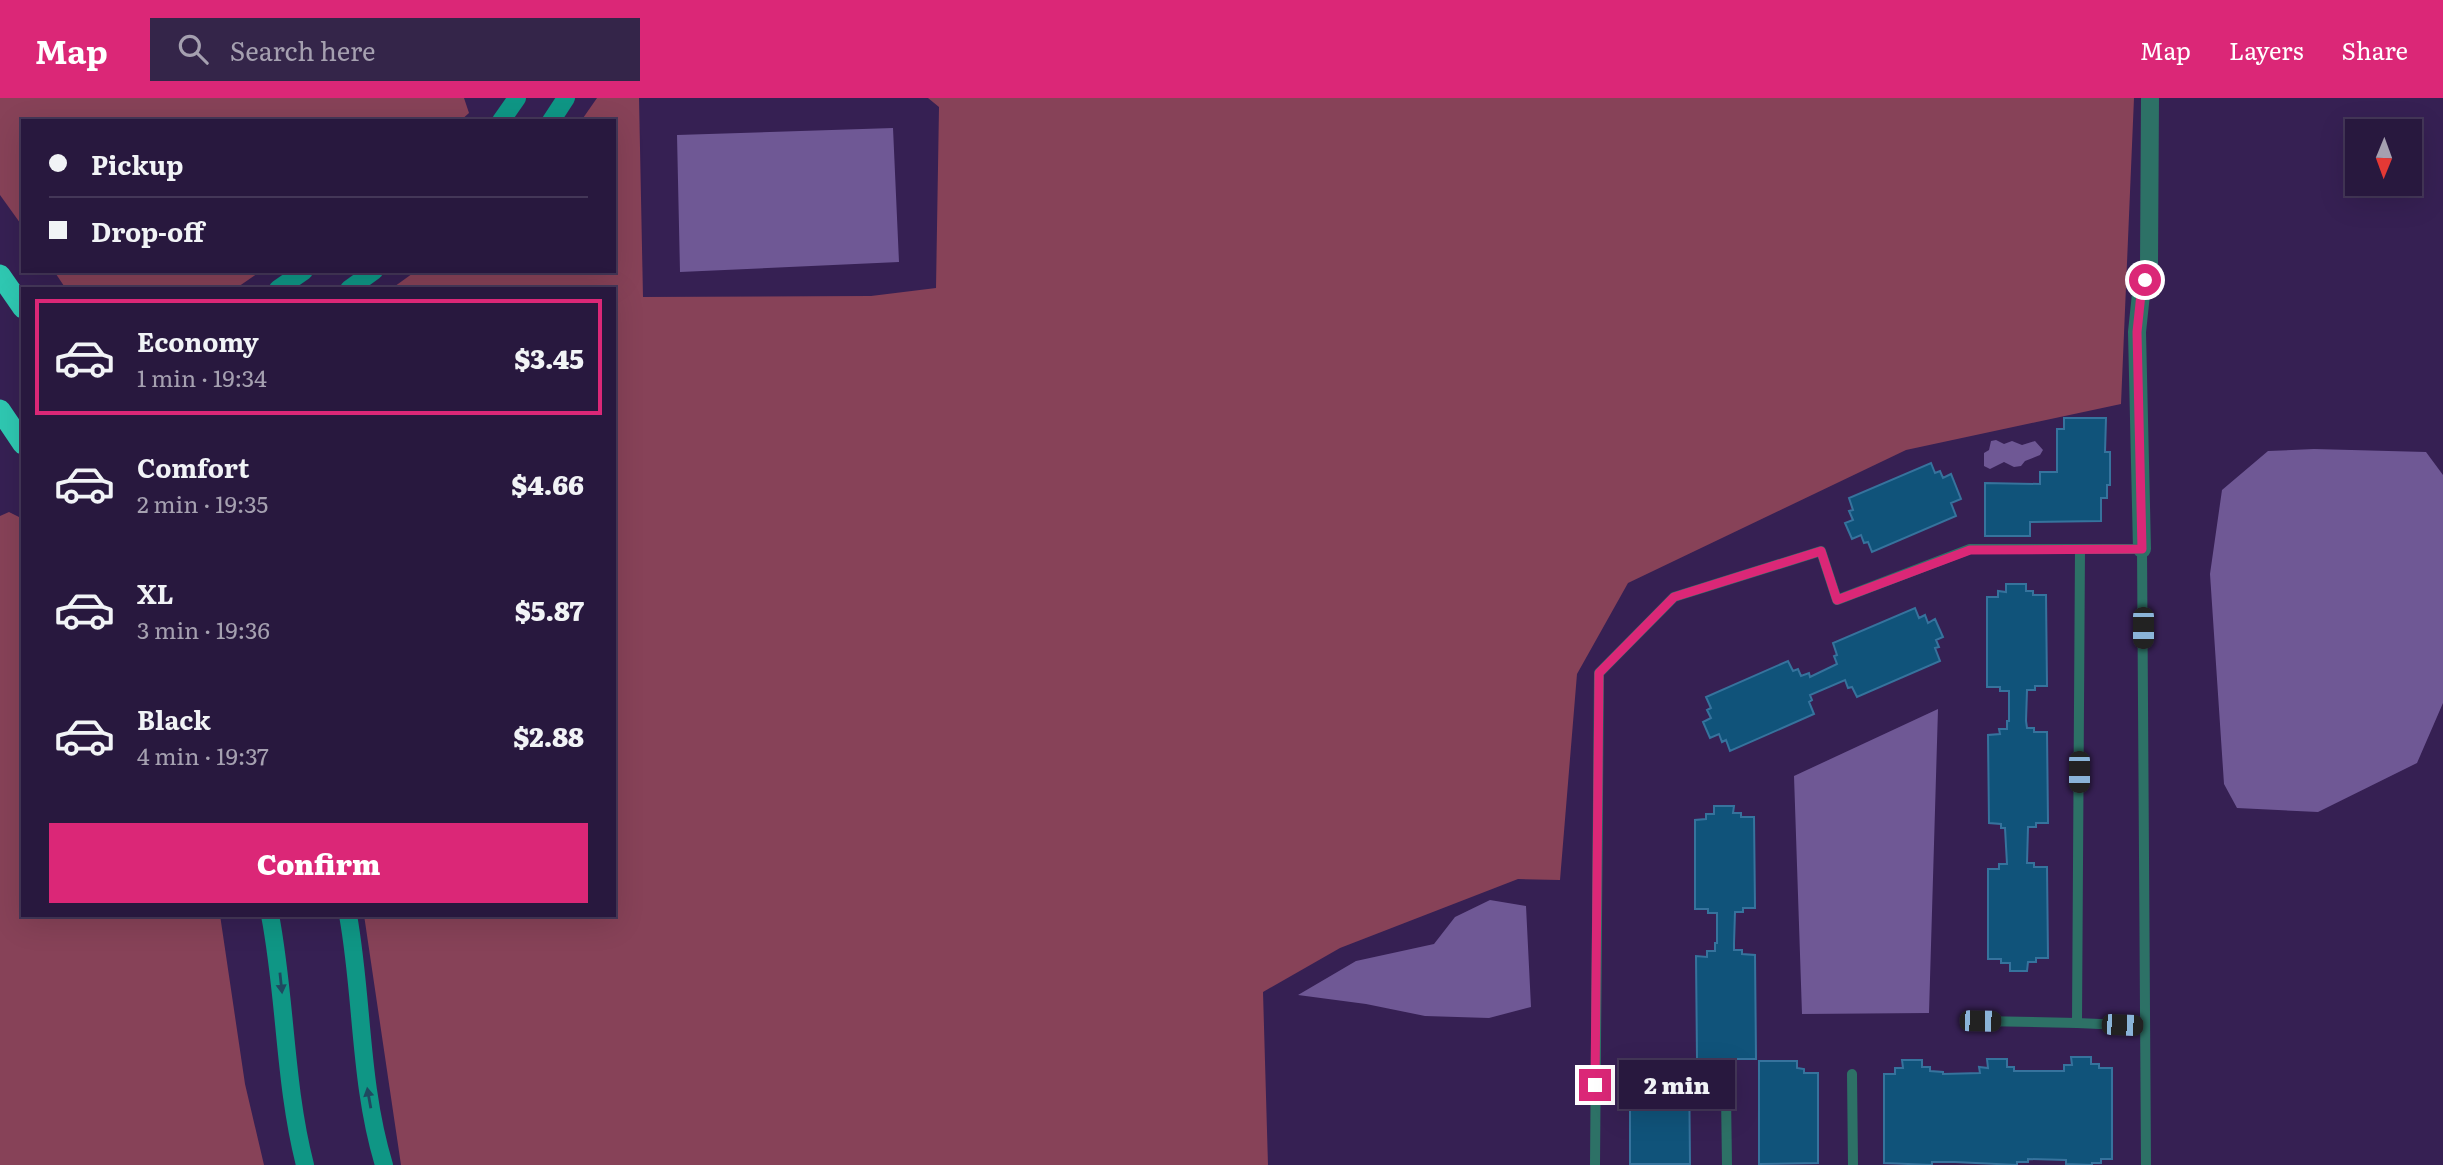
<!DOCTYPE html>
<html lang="en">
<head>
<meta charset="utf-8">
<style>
	body { margin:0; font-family:Literata,serif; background:#342549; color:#f1f3f6; height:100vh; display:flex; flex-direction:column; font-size:26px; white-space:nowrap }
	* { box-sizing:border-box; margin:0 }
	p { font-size:23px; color:#a5a0b0 }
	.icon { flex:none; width:38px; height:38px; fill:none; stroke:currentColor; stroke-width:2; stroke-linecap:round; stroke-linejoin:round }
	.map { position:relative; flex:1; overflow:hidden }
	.side { position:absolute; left:21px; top:189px; width:595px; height:630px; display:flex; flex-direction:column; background:#28183e; border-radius:0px; box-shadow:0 7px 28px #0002,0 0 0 2px #443758 }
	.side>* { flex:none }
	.top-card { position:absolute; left:21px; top:21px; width:595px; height:154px; border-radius:0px; box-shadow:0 7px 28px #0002,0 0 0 2px #443758; display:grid; align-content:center; height:154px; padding:0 28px; background:#28183e }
	.needle { width:46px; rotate:181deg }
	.buttons { position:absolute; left:2345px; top:21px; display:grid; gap:14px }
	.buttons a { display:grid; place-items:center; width:77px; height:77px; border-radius:0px; background:#28183e; box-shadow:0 7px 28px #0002,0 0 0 2px #443758; font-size:35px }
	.end { position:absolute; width:32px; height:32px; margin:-16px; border:9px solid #db2777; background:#fff; box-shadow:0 0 0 4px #fff }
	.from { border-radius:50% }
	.bubble { position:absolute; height:49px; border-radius:0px; background:#28183e; box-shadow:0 7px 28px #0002,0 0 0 2px #443758; font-size:23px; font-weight:800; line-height:49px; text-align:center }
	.car { position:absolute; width:21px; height:42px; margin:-21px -10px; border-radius:9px; box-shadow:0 0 5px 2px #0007; background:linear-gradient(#222 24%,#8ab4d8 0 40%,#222 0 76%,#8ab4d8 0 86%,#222 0) }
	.top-card b { display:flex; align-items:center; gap:24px; height:66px; font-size:26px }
	.top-card b+b { border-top:2px solid #443758 }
	.top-card i { width:18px; height:18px; background:#f1f3f6 }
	ul { padding:12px 0 0; list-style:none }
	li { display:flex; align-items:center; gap:21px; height:116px; margin:0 14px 10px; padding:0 14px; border:4px solid transparent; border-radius:0px }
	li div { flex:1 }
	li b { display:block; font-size:26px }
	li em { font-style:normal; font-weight:800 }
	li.selected { border-color:#db2777 }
	li>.icon { width:63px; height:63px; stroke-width:1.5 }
	.primary-button { display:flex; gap:14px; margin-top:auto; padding:14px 28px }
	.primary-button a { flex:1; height:80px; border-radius:0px; background:#db2777; color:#fff; font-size:28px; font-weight:800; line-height:80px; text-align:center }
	header { display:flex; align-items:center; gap:42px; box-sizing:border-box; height:98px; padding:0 35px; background:#db2777; color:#fff }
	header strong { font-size:33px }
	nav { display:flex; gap:38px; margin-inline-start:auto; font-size:24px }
	.search { width:490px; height:63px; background:#342549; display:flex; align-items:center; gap:18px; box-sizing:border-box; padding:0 24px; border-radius:0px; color:#a5a0b0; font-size:26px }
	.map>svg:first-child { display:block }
	.forest { fill:#874258 }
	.water { fill:#6f5895 }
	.building { fill:#10537a; stroke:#36739d; stroke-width:2 }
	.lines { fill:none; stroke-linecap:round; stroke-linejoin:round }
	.lane { stroke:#2d7166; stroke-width:10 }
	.street { stroke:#2d7166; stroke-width:18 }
	.secondary { stroke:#0f9685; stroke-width:18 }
	.highway { stroke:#2fc8b2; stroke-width:21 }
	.oneway { fill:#204960 }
	.route { stroke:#db2777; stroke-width:9 }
</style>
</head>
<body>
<header>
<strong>Map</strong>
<div class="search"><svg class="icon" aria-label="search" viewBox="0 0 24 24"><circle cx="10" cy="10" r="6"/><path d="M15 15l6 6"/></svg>Search here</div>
<nav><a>Map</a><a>Layers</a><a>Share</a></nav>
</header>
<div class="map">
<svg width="2443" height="1067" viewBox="0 0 2443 1067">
	<rect width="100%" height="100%" fill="#362053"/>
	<!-- forest -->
	<path class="forest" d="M0,0H464L469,15L460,23H23V129L0,97Z
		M597,0H639L643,199L871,198L936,190L939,9L928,0H2134L2121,306L1906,352L1628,485L1577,576L1560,782L1518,781L1340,850L1263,894L1268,1067H401L364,817H614V191H391L416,173H614V23H581Z
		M54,173H261L235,191H66Z
		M9,414L23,421V817H220L245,986L264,1067H0V418Z"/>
	<!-- water -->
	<path class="water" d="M893,30L899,164L680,174L677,37Z
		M1996,342L2004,346L2012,343L2022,347L2035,343L2043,352L2040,357L2025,363L2021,368L2014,369L2004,364L1990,371L1984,368V355L1989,352L1991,343Z
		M2314,351L2426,354L2443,377V605L2417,665L2318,714L2237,710L2224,686L2210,476L2222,392L2268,353Z
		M1938,611L1929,915L1802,916L1794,678Z
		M1490,802L1526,808L1531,909L1489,920L1425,918L1366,906L1298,897L1356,863L1434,846L1455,819Z"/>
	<!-- building -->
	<path class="building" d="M2064,320H2106L2105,354H2110V387H2107V400H2101V423L2030,424V438H1985V385L2040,386V374H2057V331H2064Z
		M1931,365L1935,375L1940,373L1943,380L1951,376L1961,401L1951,405L1956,418L1872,454L1868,444L1864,445L1861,437L1852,441L1845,425L1853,422L1849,413L1853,412L1849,400Z
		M2006,486H2026V493H2033V497H2046L2047,588H2035V592H2027L2026,623L2027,630H2034V634H2047L2048,725H2036V729H2028L2027,765H2034V769H2047L2048,860H2036V864H2028L2027,873H2010V865H2001V861H1988V771H1999V766H2007L2005,730H2001V726L1989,725L1988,637L2000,636L1999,631H2007V623H2009V593H2000V589H1987V499H1998V493L2006,494Z
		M1915,510L1919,520L1925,517L1928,525L1935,521L1943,539L1936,542L1939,549L1935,550L1940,563L1857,599L1852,589L1848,590L1845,582L1810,597L1812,602L1809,604L1814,616L1730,653L1726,642L1722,644L1719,636L1710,640L1703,624L1711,620L1707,612L1711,610L1706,599L1788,563L1793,573L1798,571L1801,578L1809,575L1810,579L1837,566L1834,558L1837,557L1833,545Z
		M1714,708H1734L1733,715H1741V719H1754L1755,810H1743V814H1735L1734,845V852H1742V856L1755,857L1756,961H1697L1696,858L1707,859V853H1715V845H1717V815H1708V811H1695V722L1706,721V716H1714Z
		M2071,959H2091V966H2099V970H2112V1061H2101V1065H2092V1067L2066,1066V1062L2028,1061V1064H2017V1067L1955,1064H1932V1067L1884,1065V976H1895V970H1903L1902,962H1922V969H1930V973L1943,974V976L1980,975L1979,969L1988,970L1987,961H2007V969H2014V973H2064V967H2072Z
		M1759,963H1797V970L1804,971V975H1818V1065L1759,1066Z
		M1649,964H1689L1690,1066H1630V977H1641V972H1649Z"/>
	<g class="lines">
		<!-- lane -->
		<path class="lane" d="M2080,451L2077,925L2145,928
			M1980,923L2077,925
			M1852,976L1853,1067
			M1726,997L1727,1067
			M1595,1067L1599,575L1674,499L1821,453L1837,502L1970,451H2142L2146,1067"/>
		<!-- street -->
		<path class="street" d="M2142,451L2137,234L2141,196L2149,167L2150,0"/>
		<!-- secondary -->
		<path class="secondary" d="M501,23L517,0
			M551,23L566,0
			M278,191L304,173
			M349,191L374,173
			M270,817C286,900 284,985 305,1067
			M348,817C363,900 359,985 384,1067"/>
		<!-- highway -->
		<path class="highway" d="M0,177L23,210
			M0,312L23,346"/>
	</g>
	<!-- one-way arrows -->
	<defs><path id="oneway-solid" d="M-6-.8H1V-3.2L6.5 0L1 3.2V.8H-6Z" transform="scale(1.75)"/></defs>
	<g class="oneway">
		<use href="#oneway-solid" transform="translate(281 885) rotate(84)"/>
		<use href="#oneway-solid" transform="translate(369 1000) rotate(-100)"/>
	</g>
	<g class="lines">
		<!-- route -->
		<path class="route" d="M1595,987L1599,575L1674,499L1821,453L1837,502L1970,452L2142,451L2137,234L2141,196L2145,182"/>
	</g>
</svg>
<div class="buttons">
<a><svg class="needle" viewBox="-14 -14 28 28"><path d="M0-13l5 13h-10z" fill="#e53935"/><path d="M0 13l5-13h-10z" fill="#a5a0b0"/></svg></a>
</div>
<i class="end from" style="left:2145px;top:182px"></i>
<i class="end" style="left:1595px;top:987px"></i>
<div class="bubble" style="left:1619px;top:962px;width:116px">2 min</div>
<i class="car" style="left:2143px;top:530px;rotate:180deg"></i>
<i class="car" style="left:2079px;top:674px;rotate:180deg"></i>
<i class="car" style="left:1980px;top:923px;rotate:91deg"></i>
<i class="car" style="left:2122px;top:927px;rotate:92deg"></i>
<div class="top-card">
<b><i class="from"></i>Pickup</b>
<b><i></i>Drop-off</b>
</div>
<section class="side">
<ul>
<li class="selected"><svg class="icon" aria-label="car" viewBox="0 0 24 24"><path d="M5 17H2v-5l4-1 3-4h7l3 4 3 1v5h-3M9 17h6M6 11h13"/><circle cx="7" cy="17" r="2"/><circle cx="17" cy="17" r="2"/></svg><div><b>Economy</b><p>1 min · 19:34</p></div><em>$3.45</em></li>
<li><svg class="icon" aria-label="car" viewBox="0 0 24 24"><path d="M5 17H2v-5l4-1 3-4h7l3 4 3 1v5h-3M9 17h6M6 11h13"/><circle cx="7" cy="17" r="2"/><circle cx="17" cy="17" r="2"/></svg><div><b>Comfort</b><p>2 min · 19:35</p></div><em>$4.66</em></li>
<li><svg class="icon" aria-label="car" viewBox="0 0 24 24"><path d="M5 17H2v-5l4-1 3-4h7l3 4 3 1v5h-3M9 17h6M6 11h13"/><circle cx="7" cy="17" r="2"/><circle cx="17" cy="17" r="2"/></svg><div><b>XL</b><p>3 min · 19:36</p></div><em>$5.87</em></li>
<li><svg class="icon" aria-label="car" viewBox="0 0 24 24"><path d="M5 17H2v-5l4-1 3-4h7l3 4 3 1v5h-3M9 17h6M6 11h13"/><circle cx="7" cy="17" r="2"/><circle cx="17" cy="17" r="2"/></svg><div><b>Black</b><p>4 min · 19:37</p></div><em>$2.88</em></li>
</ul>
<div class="primary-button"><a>Confirm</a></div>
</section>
</div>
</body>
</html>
